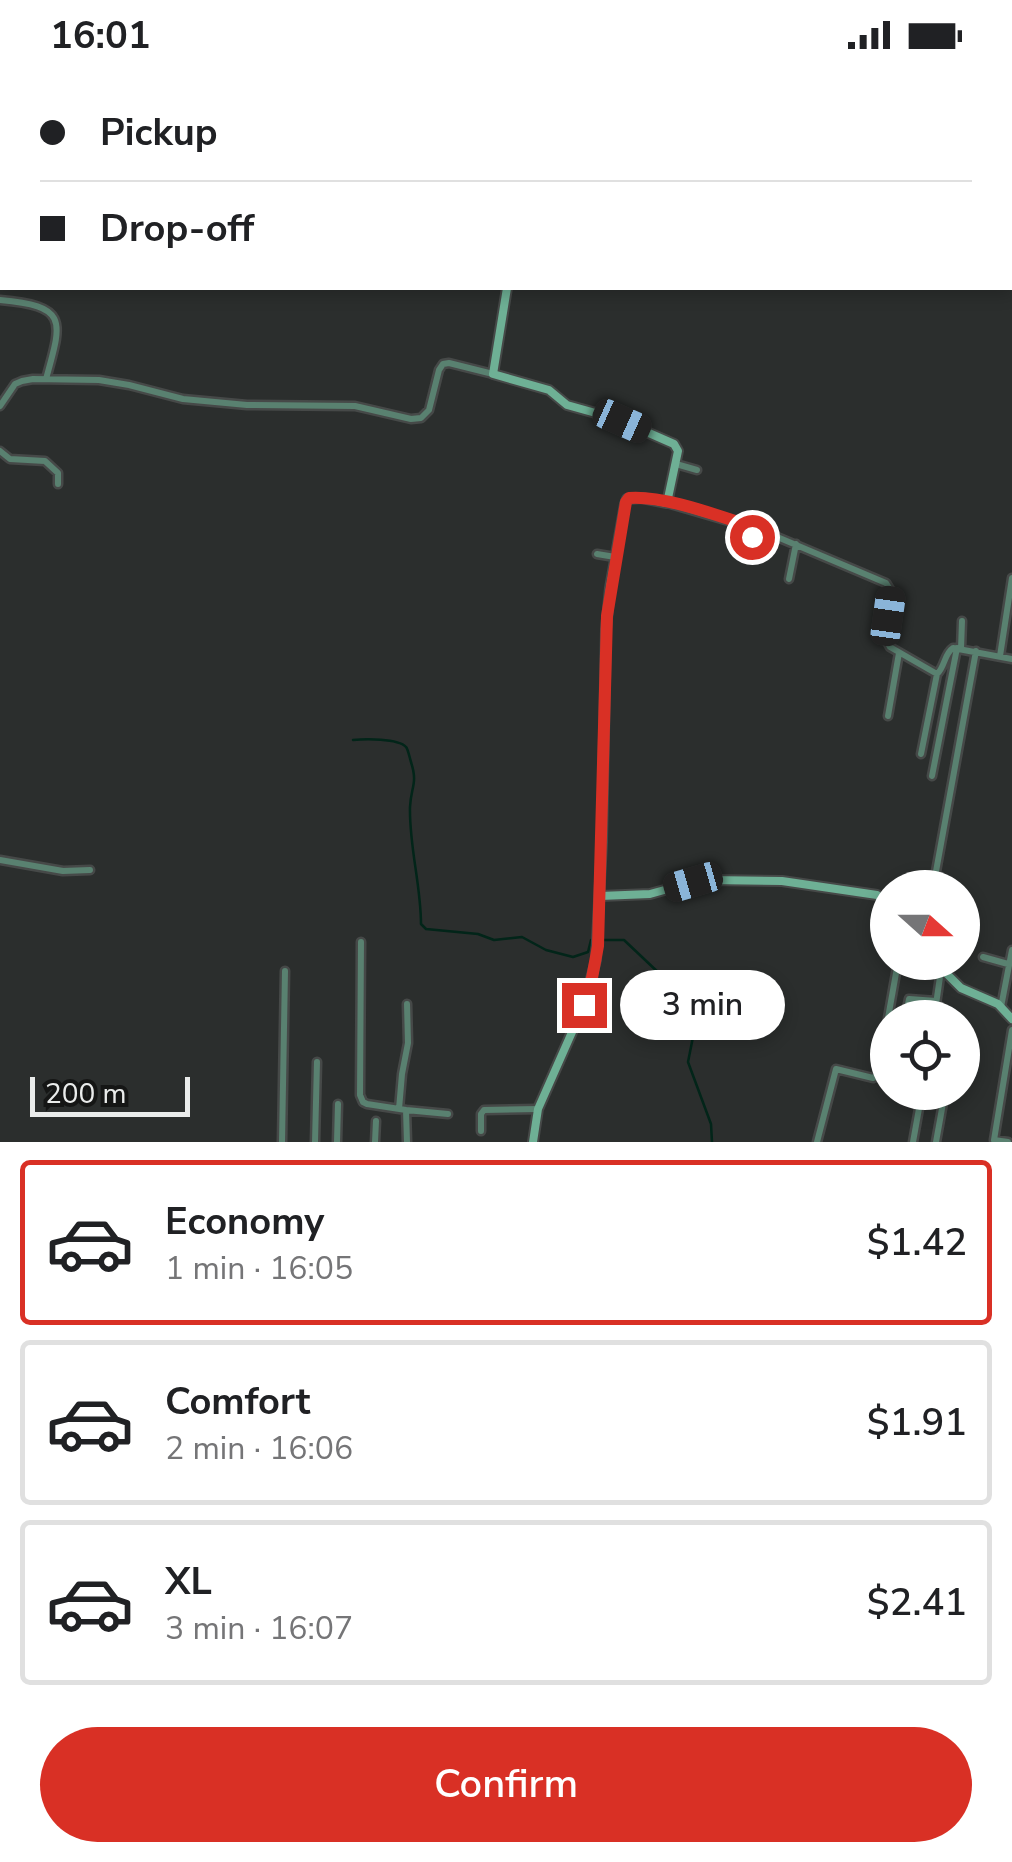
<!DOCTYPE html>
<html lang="en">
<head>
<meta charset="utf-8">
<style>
	body { margin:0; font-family:"Nunito Sans",sans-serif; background:#f6f6f6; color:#202124; height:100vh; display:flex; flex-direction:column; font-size:38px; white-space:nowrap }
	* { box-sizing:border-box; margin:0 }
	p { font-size:32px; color:#757577 }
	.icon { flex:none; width:55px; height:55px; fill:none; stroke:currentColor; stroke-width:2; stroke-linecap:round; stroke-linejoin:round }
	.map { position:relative; height:1072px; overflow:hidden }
	.side { display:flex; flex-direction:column; background:#fff; flex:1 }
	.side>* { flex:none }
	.top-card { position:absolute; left:0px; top:0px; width:1012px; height:220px; box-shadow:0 5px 15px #0003; display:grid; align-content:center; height:220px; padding:0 40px; background:#fff }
	.needle { width:65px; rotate:111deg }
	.fabs { position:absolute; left:870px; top:800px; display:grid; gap:20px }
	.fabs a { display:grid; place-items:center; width:110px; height:110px; border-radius:50%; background:#fff; box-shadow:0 5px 15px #0003; font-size:50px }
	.scale { position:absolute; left:30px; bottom:25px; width:160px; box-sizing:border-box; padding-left:10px; border:5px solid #eaeceb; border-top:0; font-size:28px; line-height:35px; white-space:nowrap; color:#eaeceb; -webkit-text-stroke:8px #151615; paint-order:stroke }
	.end { position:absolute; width:45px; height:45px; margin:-22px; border:12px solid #d93025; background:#fff; box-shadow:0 0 0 5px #fff }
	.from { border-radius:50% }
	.bubble { position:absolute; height:70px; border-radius:35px; background:#fff; box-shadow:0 5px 15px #0003; font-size:32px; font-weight:600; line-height:70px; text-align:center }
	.car { position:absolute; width:30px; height:60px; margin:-30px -15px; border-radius:12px; box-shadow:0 0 8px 2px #0007; background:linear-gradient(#222 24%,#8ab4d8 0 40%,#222 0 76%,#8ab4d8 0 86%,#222 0) }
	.top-card b { display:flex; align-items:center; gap:35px; height:95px; font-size:38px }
	.top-card b+b { border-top:2px solid #e0e0e0 }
	.top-card i { width:25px; height:25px; background:#202124 }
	ul { padding:18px 0 0; list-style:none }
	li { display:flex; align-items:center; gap:30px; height:165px; margin:0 20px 15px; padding:0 20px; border:5px solid #e0e0e0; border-radius:10px }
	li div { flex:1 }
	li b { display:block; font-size:38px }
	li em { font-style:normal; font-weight:600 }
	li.current { border-color:#d93025 }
	li>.icon { width:90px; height:90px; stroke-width:1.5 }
	.cta { display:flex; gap:20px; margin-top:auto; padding:20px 40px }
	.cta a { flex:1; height:115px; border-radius:60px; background:#d93025; color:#fff; font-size:40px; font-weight:600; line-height:115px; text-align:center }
	.status { display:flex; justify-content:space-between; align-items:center; height:70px; padding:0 50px; background:#fff; direction:ltr }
	.status svg { height:28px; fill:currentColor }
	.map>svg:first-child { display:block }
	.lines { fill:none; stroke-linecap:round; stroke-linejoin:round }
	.stream { stroke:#022519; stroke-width:2.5 }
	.street-casing { stroke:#464948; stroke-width:11 }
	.secondary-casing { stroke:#464948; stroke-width:12 }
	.street { stroke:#598170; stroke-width:6 }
	.secondary { stroke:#6eb095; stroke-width:8 }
	.route { stroke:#d93025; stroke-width:12 }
</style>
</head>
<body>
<div class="status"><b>16:01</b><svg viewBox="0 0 49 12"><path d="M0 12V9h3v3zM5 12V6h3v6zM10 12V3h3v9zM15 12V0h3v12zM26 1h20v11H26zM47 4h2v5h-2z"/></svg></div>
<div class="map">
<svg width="1012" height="1072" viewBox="0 0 1012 1072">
	<rect width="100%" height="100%" fill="#2b2e2d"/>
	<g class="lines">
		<!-- stream -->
		<path class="stream" d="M353,670C364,669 398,668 406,677C408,679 410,689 411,692C418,714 411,716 410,737C409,776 421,815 421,854L426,859L478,864L494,870L522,867L546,880L573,887L588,882L591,870H624L661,905L677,915L682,939L692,954L693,967L688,992L711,1054L712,1072"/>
		<defs>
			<path id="street" d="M0,230C69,236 62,251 46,309
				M0,336L15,314L22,311L33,309L99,310L129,315L183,329L247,335L355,336L411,349L421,348L429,340L439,300L443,294L449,293L493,304
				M0,381L10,389L45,391L58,403V414
				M676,394L697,400
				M667,433L763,461L886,513L891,521L885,568L890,577L937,604C945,597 944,584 953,578L1012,589
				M597,484L615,487
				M747,485L752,467L759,465L763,461
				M789,509L796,474
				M961,579L962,551
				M1000,586L1012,508
				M888,646L899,583
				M921,684L937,604
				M932,706L957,578
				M0,790L63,801L90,800
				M933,818L976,581
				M361,872L360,1025L363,1032L367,1034L406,1040L407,1072
				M983,887L1008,894
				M1001,937L1012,880
				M888,948L898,892
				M905,948L909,929L936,931
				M934,948L941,900
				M931,1022L942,1037
				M399,1039L402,1004L408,973L407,934
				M406,1040L448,1044
				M481,1061V1044L484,1040L538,1039
				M282,1072L285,901
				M315,1072L317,992
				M337,1072L338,1034
				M375,1072L376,1051
				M817,1072L836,999L873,1008L877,1006L888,949
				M913,1072L922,1022
				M936,1072L945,1022
				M1008,1072L994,1070L1012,960"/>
			<path id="secondary" d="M517,2V0
				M507,218L493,304L549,320L567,335L617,349L674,374L678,381L667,433L642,428L627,429L625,434L610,518L606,559L602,772L596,890L584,935L538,1039L533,1072
				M600,826L650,824L693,812L708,810L782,811L877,825L888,833
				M935,892L961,918L998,934L1012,949"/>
		</defs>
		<!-- street casing -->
		<use href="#street" class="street-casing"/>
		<!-- secondary casing -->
		<use href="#secondary" class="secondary-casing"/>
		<!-- street -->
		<use href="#street" class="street"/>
		<!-- secondary -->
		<use href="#secondary" class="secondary"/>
	</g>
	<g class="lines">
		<!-- route -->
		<path class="route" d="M584,935L592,908L598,876L607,546L626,432L629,428C667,425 726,449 763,460L760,465L752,467"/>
	</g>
</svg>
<div class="fabs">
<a><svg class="needle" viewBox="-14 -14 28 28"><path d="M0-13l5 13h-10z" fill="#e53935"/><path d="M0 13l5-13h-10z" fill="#757577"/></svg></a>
<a><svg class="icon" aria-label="locate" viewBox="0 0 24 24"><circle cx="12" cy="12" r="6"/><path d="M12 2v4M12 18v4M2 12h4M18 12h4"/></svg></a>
</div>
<div class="scale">200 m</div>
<i class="end from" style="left:752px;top:467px"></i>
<i class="end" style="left:584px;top:935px"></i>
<div class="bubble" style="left:620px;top:900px;width:165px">3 min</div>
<i class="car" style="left:622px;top:351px;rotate:114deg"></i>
<i class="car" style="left:888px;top:546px;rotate:8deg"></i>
<i class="car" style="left:693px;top:812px;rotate:254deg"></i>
<div class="top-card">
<b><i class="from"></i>Pickup</b>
<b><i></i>Drop-off</b>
</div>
</div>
<section class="side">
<ul>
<li class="current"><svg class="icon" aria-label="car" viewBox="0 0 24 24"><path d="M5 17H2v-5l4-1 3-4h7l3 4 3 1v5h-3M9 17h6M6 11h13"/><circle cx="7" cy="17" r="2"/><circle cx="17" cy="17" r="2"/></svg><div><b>Economy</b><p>1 min · 16:05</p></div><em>$1.42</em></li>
<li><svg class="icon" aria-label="car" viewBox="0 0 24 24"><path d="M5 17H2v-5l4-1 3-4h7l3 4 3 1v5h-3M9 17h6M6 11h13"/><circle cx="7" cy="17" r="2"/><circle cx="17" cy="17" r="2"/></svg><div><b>Comfort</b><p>2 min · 16:06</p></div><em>$1.91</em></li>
<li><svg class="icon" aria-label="car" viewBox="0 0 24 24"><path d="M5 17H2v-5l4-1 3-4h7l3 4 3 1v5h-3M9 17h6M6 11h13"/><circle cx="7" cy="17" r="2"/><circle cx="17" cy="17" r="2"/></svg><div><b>XL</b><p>3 min · 16:07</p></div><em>$2.41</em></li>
</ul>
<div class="cta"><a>Confirm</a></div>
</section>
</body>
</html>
